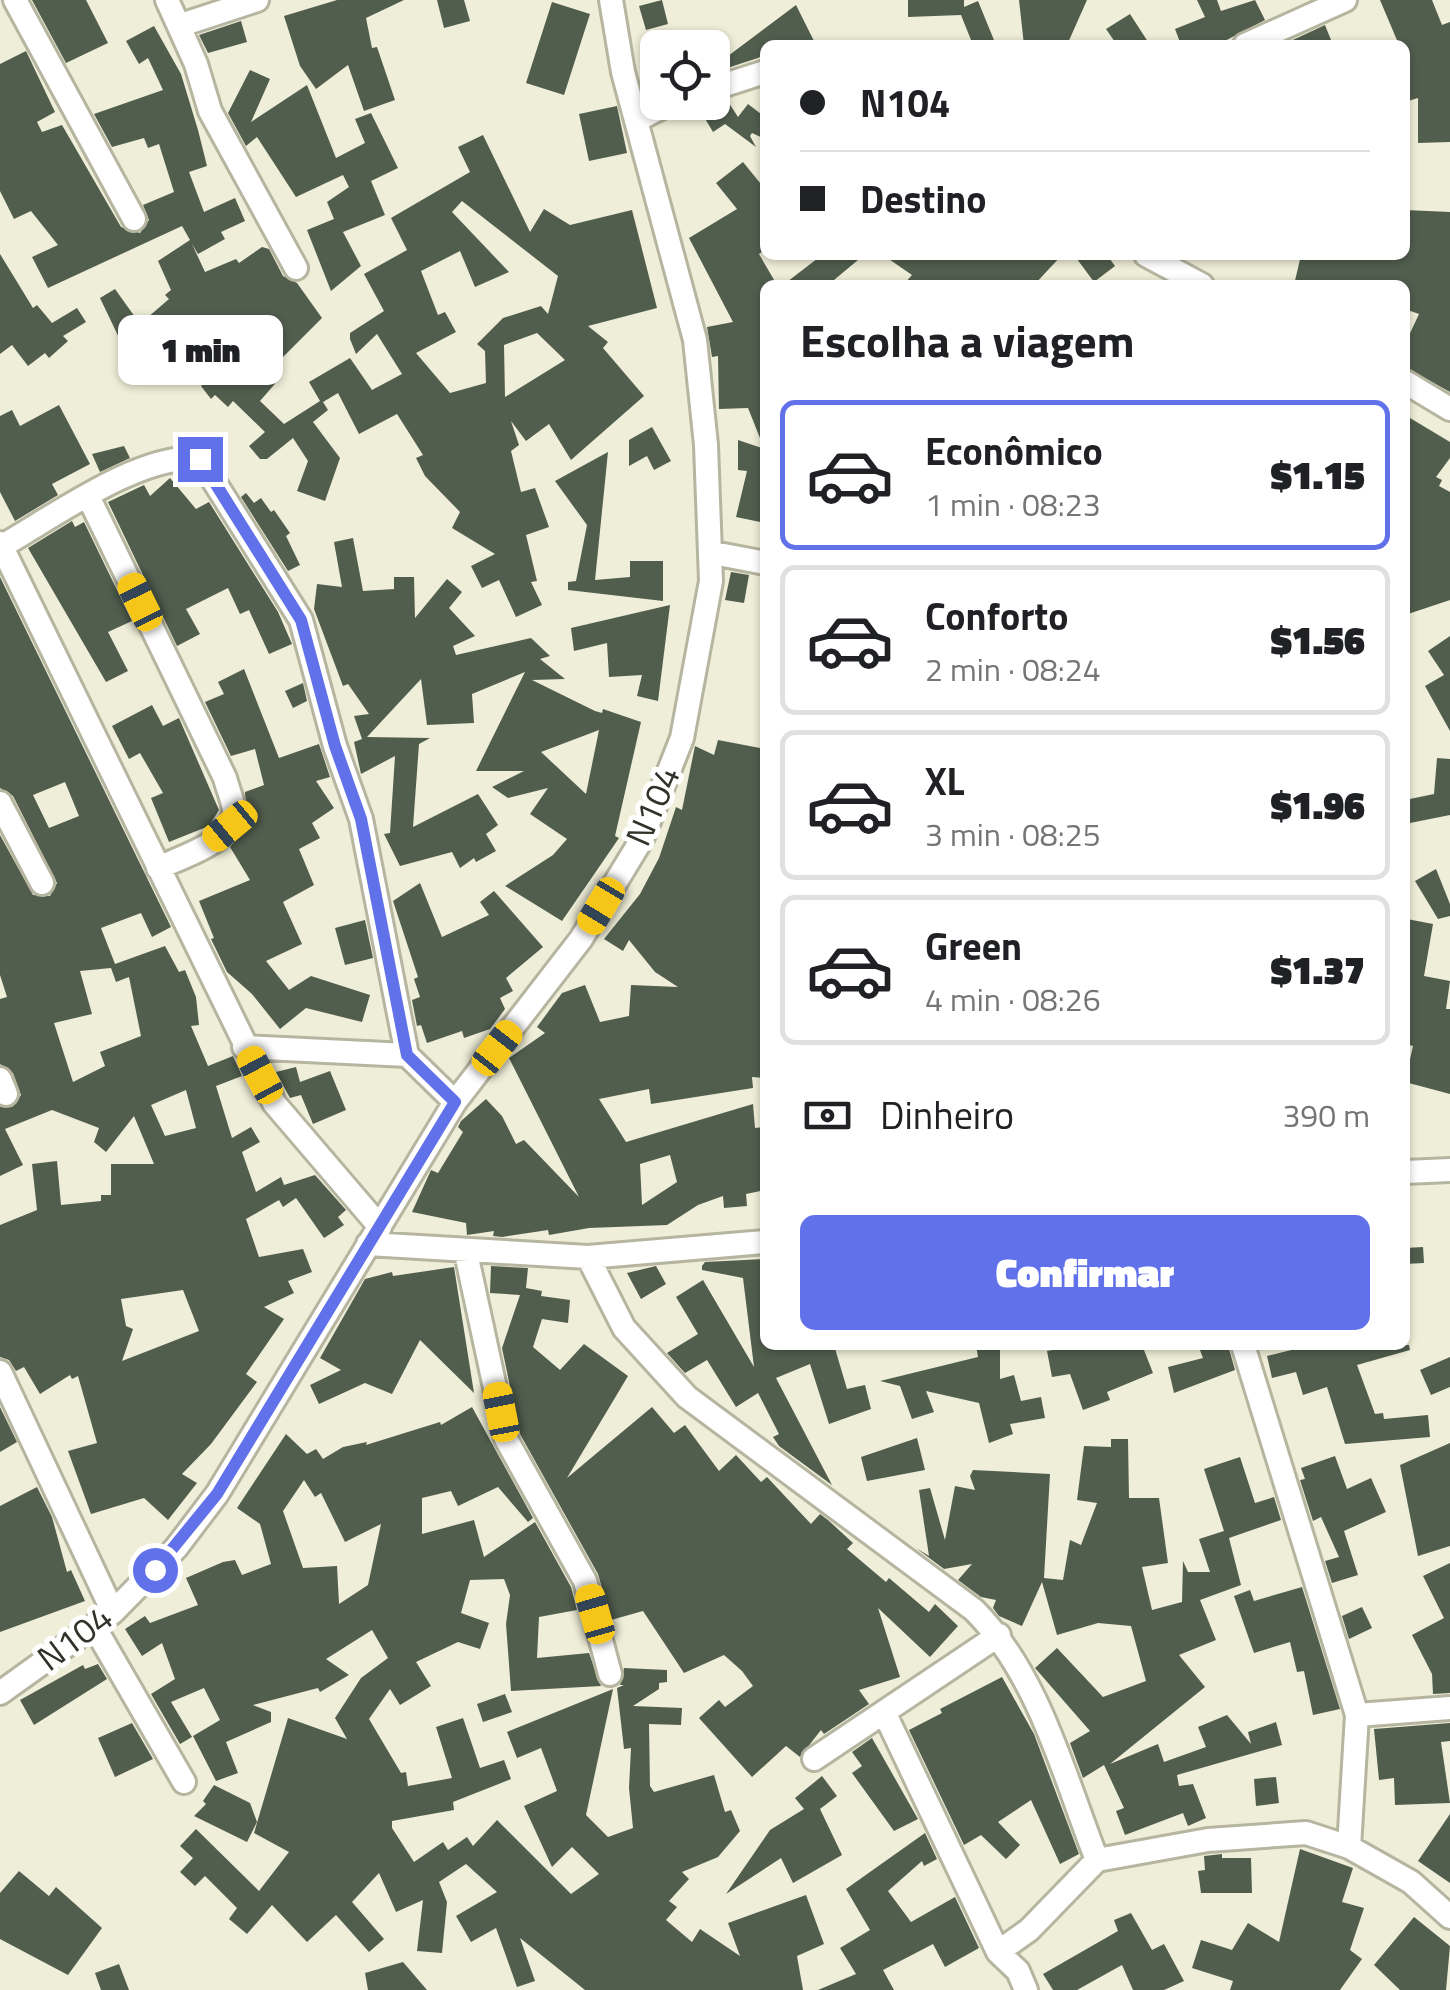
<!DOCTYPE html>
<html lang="pt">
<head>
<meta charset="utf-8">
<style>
	body { margin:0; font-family:"Titillium Web",sans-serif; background:#f6f6f6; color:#202124; height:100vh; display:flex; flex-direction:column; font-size:38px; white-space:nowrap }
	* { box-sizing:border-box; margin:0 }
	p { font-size:32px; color:#757577 }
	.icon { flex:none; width:55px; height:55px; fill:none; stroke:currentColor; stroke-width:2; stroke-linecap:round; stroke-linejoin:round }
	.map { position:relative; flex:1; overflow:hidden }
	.details { position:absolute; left:760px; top:280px; width:650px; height:1070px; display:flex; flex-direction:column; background:#fff; border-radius:15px; box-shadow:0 2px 8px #0004 }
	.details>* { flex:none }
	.top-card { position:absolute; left:760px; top:40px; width:650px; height:220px; border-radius:15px; box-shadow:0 2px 8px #0004; display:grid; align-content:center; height:220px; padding:0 40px; background:#fff }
	.fabs { position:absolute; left:640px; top:30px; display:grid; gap:20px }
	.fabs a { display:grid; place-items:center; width:90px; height:90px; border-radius:15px; background:#fff; box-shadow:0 2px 8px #0004; font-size:50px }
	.end { position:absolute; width:45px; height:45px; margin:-22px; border:12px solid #6171e9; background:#fff; box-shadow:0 0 0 5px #fff }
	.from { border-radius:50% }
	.bubble { position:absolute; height:70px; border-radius:15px; background:#fff; box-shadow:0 2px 8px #0004; font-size:32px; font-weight:800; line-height:70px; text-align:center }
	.car { position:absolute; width:30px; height:60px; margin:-30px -15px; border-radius:12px; box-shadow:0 0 8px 2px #0007; background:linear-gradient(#f5c518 24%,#345 0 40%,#f5c518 0 76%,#345 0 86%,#f5c518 0) }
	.top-card b { display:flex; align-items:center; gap:35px; height:95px; font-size:38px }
	.top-card b+b { border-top:2px solid #e0e0e0 }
	.top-card i { width:25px; height:25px; background:#202124 }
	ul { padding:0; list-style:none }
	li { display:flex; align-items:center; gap:30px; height:150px; margin:0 20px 15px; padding:0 20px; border:5px solid #e0e0e0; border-radius:15px }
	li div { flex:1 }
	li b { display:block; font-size:38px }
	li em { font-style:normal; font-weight:800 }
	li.current { border-color:#6171e9 }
	li>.icon { width:90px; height:90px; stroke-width:1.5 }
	h2 { padding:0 40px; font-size:45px; line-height:120px }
	.pay { display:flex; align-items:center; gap:25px; height:110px; padding:0 40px; font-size:38px }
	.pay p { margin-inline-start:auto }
	.primary-button { display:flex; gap:20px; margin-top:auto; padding:20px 40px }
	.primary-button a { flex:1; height:115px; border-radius:15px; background:#6171e9; color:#fff; font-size:40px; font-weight:800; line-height:115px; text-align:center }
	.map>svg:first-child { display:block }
	.building { fill:#515e4e; fill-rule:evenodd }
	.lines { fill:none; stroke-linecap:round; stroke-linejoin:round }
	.minor-casing { stroke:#b6b5a0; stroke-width:28 }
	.minor { stroke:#fff; stroke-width:22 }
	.route { stroke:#6171e9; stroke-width:12 }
	.labels { text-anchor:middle; stroke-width:10; stroke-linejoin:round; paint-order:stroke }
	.street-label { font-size:35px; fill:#33322a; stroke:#fff }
</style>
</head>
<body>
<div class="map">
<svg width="1450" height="1990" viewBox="0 0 1450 1990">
	<rect width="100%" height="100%" fill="#efeed8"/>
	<!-- building -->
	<path class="building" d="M32,0H86L108,43L66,63Z
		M404,0L366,18L372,48L377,47L395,100L364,111L348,65L316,89L300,66L284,16L337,0Z
		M437,0H464L470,21L444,28Z
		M662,0L668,24L646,30L639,6Z
		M908,0H964V7L978,1L996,45H973L961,15L908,17Z
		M1019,0H1087L1067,45H1024Z
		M1197,0H1217L1221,11L1255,0L1265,20L1217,45H1181L1175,29L1205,17Z
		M1380,0H1432L1442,25L1450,22V142L1418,143V98L1405,102V45H1399Z
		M552,2L590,14L564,95L526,83Z
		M796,5L816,45H765V54L758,58L712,73V46L728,56Z
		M1130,14L1150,45H1117L1106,29Z
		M241,21L247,42L208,53L199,35Z
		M1325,25L1333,45H1282Z
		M154,26L181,74L198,130L207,166L189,172L204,212L235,198L245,221L221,232L225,239L198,254L192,244L205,272L236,259L239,263L262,247L269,249L283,276L297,283L322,318L271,369L280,378L260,401L284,424L320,401L309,382L350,358L372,390L402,374L377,334L356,354L350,339V333L384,311L364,274L407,250L391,218L470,172L458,147L483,135L530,232L544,209L570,225L632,210L657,308L588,326L608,342L603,348L644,396L571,460L549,424L526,441L511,421L519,445L511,451L521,492L535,488L549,527L526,535L537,581L531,582L542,605L516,617L499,580L482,588L471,566L495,554L452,528L460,512L425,476L416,458L423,455L397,414L359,434L338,393L323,402L328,410L313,422L340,458L325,501L297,491L308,461L293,438L267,459H260L249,446L265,432L233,401L228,407L215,395L211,399L201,386L220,365L171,327L150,346L156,358L134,369L100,298L115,289L140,324L169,299L165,295L171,290L158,261L190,240L182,226L48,288L32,257L58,245L31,211L14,219L0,191V64L26,51L55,112L37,122L42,132L62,125L121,227L140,233L149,220L143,205L174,192L159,144L148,148L144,138L112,147L94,114L163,90L148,58L139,64L126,41ZM462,201L558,276L548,314L541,306L503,318L477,344L485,351L486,383L450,393L416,353L456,332L445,312L438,315L421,271L460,251L475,287L509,272L452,212ZM537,333L565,360L505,397L504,345Z
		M250,70L270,79L251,122L307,85L336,158L365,143L355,119L371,113L398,168L371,181L385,215L343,232L361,266L331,291L307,230L334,219L327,202L349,187L343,175L296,197L257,137L246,146L228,113Z
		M727,100L738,117L748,104L765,117V139L752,133L750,136L756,147L725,124L713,132L700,110Z
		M617,106L627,153L589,161L579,114Z
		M743,162L765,189V250L759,254L777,285H765L764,448L748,408L719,409L718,356L712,357L707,327L733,322L689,238L737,209L716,183Z
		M1405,210L1450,212V392L1405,367V344L1419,314L1405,309V285H1294L1301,255H1369L1393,260V255H1405Z
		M0,254L33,308L37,305L52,323L77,308L86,322L63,336L68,341L49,358L45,353L28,366L12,345L0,354Z
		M822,255H864L828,285H783Z
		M883,255H1062L1034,285H903L912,275Z
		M1074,255H1107L1115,266L1094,282Z
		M59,405L90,464L52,484L58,495L15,521L0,492V416L12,410L20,426Z
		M1405,415L1450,442V458L1436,477L1442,480L1439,486L1450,492V600L1405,615Z
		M652,427L671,461L654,470L647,456L629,466V440Z
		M738,440L765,449V523L736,517L747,471L738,470Z
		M124,446L130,458L100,472L92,454Z
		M608,452L595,580L630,577V561H663V601L568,590V582L576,581L587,525L555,481Z
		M170,478L196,509L209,502L278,612L292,644L269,654L249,610L240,614L228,588L186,609L200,634L177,646L108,502L144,485L150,496Z
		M246,493L254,503L261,498L271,512L274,510L290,533L286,536L300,565L288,571L241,497Z
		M72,521L75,527L84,522L132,621L108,632L128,671L106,682L28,548Z
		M353,538L363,591L394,589V577H414L415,618L447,579L462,592L449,608L475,636L453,646L456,655L531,638L550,656L540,659L565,679L532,680L595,711L602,713L603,709L641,722L615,836L619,838L562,921L505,886L553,855L567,839L530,814L548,788L508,798L492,787L524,771H476L525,672L472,694L474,723L427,725L421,679L367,737L430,738L419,744L413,827L478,794L498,825L486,834L496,851L476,862L474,858L460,868L452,852L400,866L384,834L390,833L395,756L361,774L354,742L362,739L354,716L369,714L348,684L343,686L314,609L317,584L342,587L334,542ZM599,730L586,794L541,752Z
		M731,572L749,575L744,603L725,600Z
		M0,577L171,927L152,937L141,913L101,928L115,964L165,946L179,972L185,970L196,997L199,1025L191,1026L208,1066L233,1056L242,1076L216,1086L232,1138L251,1127L260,1142L242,1152L256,1192L281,1177L284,1185L315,1175L346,1210L338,1217L344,1225L324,1238L296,1198L283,1207L279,1200L246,1219L259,1257L303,1249L312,1272L288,1281L294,1293L264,1307L284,1319L246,1374L257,1382L211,1444L182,1474L197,1483L168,1520L144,1498L91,1514L68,1451L97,1443L78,1376L72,1379L70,1375L40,1394L24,1367L16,1371L9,1360L0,1357V1225L37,1210L32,1164L57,1161L61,1205L101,1201V1195H111V1164H154L134,1116L106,1152L94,1142L99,1128L52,1110L5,1129L23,1165L0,1176V1107H12L21,1095L13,1073L0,1064V999L7,997L0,975V835L33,895L50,896L57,883L13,796L0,788ZM65,782L79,816L49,828L33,795ZM111,968L116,982L129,977L141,1036L100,1052L105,1066L73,1082L54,1023L92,1014L80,971ZM186,1090L196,1128L165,1136L151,1105ZM183,1290L199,1331L122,1361L133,1329L126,1326L121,1299Z
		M670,605L658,701L637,696L642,675L609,677L607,643L574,651L571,628Z
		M1450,636V731L1425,686L1444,675L1428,651Z
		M244,669L279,758L319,744L330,777L316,781L334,808L312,823L320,838L299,849L314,885L283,902L302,944L266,961L289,990L311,976L370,995L362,1022L306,1008L280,1029L252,994L227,972L211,939L214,938L199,901L250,880L230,847L247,824L245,792L264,785L255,749L231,756L205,702L224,694L218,682Z
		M303,683L307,701L293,708L285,691Z
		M152,705L163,726L179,718L219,810L209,826L169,842L151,798L163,793L140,753L129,759L112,726Z
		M718,740L765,749L761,784L765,785V1078L752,1077L753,1088L651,1104L649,1089L599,1099L626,1142L753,1104L755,1128L765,1127V1190L746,1194L747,1206L724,1208L723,1196L698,1205L667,1225L589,1228L549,1235L548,1230L502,1237L493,1236L494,1231L467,1235L466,1223L412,1212L431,1170L438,1173L463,1132L458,1127L461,1121L486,1099L502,1116L516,1144L524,1140L579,1197L509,1058L545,1033L537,1027L562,993L585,985L600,1022L629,1016L631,985L678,987L655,972L629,940L623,951L604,939L640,894L659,858L676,807L682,810L695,746L714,755ZM670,1155L677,1182L642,1205L640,1164Z
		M1437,758L1450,759V815L1405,824V800L1434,794Z
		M1436,869L1450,904V916L1438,919L1415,881Z
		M420,883L442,937L489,915L480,902L494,891L543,947L506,978L513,991L500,998L505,1009L490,1029L464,1038L462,1031L427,1043L421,1025L417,1026L412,1000L420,997L414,979L418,977L393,901Z
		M1407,919L1433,924L1424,976L1450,981L1446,1009H1450V1094L1405,1082L1413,1046L1405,1044Z
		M365,920L373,958L345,965L335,928Z
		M296,1067L300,1082L330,1071L346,1110L313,1124L301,1095L290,1098L276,1072Z
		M1423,1247L1424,1263L1405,1264V1248Z
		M765,1259V1345H834L847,1389L865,1385L871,1409L829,1424L810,1364L776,1378L832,1485L779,1446L773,1437L779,1434L758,1393L736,1407L707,1360L685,1373L667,1353L698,1334L676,1297L703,1280L754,1367L743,1278L702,1270V1266L705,1262Z
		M491,1266L528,1268L526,1288L542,1291L541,1296L570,1300L568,1323L542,1319L533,1347L560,1370L584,1344L628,1376L567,1478L652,1407L674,1433L685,1425L719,1471L736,1455L761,1482L767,1477L811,1524L820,1514L828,1520L853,1543L847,1549L886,1582L889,1578L929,1612L935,1604L958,1626L930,1657L878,1608L900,1677L859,1690L869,1704L824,1734L821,1730L800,1757L786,1746L752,1777L699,1718L719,1700L725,1707L753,1686L742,1671L724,1655L684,1673L643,1611L611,1620L598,1574L520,1434L502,1348L520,1295L490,1293Z
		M656,1266L666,1284L641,1299L627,1273Z
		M454,1267L474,1393L420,1340L392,1394L365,1383L319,1404L310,1385L341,1370L320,1358L365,1279L392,1272L393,1276Z
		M976,1345H1000V1379L1014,1375L1021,1401L1041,1397L1045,1418L1010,1424L1013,1434L989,1443L979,1403L926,1391L934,1412L912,1419L900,1386L880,1381L978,1357Z
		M1078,1345H1142L1153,1373L1107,1392L1110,1400L1083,1410L1070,1374L1052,1377L1047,1351Z
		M1198,1345H1228L1235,1370L1174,1393L1168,1367L1203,1358Z
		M1312,1345H1409L1410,1350L1357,1365L1375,1414L1383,1413L1384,1419L1428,1415L1430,1437L1345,1444L1327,1387L1303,1395L1296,1372L1272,1378L1267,1356Z
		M1450,1357V1387L1431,1395L1420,1370Z
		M0,1407L17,1442L0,1452Z
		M472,1407L533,1518L528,1522L498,1487L458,1506L451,1491L422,1498V1534L474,1520L484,1557L535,1522L571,1587L577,1610L539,1617L537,1658L589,1653L601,1686L511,1691L506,1624L510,1595L504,1579L470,1580L461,1613L489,1623L480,1649L458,1642L416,1662L431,1686L400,1705L390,1689L369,1719L401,1773L406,1772L408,1786L452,1778L436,1727L463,1718L480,1768L504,1760L511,1779L453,1802L454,1810L392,1821V1828L414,1862L443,1842L448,1850L467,1837L473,1846L497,1820L571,1894L599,1874L572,1847L552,1867L524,1806L557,1791L541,1748L517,1758L507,1732L613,1689L586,1815L608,1837L633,1828L629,1788L631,1748L624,1749L617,1688L624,1685H620L624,1668L667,1670V1682L659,1683V1689L633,1706L682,1708L681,1725L649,1724L650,1786L654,1792L714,1775L725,1812L731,1810L740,1831L718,1857L682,1872L689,1879L669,1901L677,1907L666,1920L692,1942L700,1929L740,1956L728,1923L806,1895L824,1944L797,1956L803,1990H585L520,1938L535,1981L517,1987L496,1928L471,1942L456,1916L497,1892L466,1864L439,1882L447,1902L442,1953L417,1951L423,1900L396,1912L379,1873L352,1902L384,1939L369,1952L336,1915L307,1942L272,1905L247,1934L229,1919L237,1908L205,1876L195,1886L180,1872L193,1858L180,1846L196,1829L259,1891L289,1852L254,1833L288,1718L347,1739L335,1718L361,1678L388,1658L372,1630L326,1659L349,1675L320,1692L318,1688L253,1705L271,1712V1722L226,1742L238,1773L216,1781L193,1736L220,1720L204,1688L171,1702L192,1737L180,1744L151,1694L175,1679L162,1643L142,1656L125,1629L145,1616L150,1623L198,1605L186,1578L223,1562L235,1560L242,1575L271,1564L260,1524L237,1508L286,1434L307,1454L316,1449L323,1459L343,1447L367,1442L366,1445L440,1422L441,1425ZM304,1480L315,1497L321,1493L345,1542L381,1524L368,1585L339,1604L337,1566L303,1568L283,1511Z
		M917,1438L925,1470L867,1481L861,1457Z
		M1111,1439H1128L1129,1498H1159L1168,1563L1142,1567L1152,1610L1182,1602L1183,1561L1188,1572H1210L1199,1539L1224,1531L1204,1469L1240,1457L1255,1503L1274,1497L1281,1520L1229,1538L1241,1585L1200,1600L1216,1640L1179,1655L1205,1687L1110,1764L1158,1744L1164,1762L1206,1747L1198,1727L1227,1715L1251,1744L1248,1732L1276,1722L1282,1745L1177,1775L1179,1786L1193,1784L1206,1818L1188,1826L1183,1813L1125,1835L1116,1811L1124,1808L1104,1765L1083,1778L1070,1743L1090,1731L1035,1668L1057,1648L1103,1697L1146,1681L1131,1626L1098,1623L1057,1635L1042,1582L1022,1626L999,1616L993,1608L996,1600L981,1597L958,1580L972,1564L944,1569L916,1548L929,1556L919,1490L930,1488L945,1540L955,1486L975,1490L970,1476L973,1470L1050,1474L1044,1578L1063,1580L1070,1540L1081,1545L1097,1503L1077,1500L1084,1446L1111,1447Z
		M1450,1443V1546L1418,1556L1400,1465Z
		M1335,1456L1347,1489L1371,1478L1386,1512L1344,1531L1358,1575L1332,1583L1325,1561L1339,1557L1321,1517L1313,1521L1300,1480L1305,1479L1301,1468Z
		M37,1487L52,1517L67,1572L71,1570L85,1601L0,1632V1506Z
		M1450,1563V1693L1433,1694L1432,1674L1412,1635L1444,1618L1423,1576Z
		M1302,1587L1340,1709L1313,1715L1304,1671L1297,1672L1290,1642L1254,1653L1234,1596L1250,1590L1254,1601Z
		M1362,1607L1372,1628L1349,1639L1342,1616Z
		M98,1664L107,1679L34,1725L20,1700L83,1665L85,1669Z
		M1002,1677L1034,1734L1079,1854L1060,1864L1031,1800L998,1822L1020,1845L1006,1859L981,1835L964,1845L909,1730L942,1713L940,1709Z
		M505,1694L512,1712L483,1722L477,1704Z
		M132,1723L153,1759L115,1777L98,1738Z
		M1450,1723V1741L1441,1742L1450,1803L1395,1805L1394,1778L1379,1780L1374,1729Z
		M872,1738L918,1819L894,1831L852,1773L862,1766L852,1752Z
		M822,1776L837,1796L820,1809L842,1855L793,1883L781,1858L726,1894L770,1830L804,1809L795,1798Z
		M1276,1777L1279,1803L1256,1806L1254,1779Z
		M214,1785L250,1803L257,1822L247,1842L194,1816L206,1804L203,1801Z
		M1450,1814V1883L1418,1861Z
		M925,1833L937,1859L924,1866L922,1861L888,1891L911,1922L955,1897L979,1948L945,1967L933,1944L883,1970L894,1990H818L856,1974L840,1948L870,1930L846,1889Z
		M1300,1849L1353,1868L1342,1902L1364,1908L1350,1950L1362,1959L1340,1990H1230L1233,1981L1192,1968L1201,1940L1232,1950L1248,1923L1279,1942Z
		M1222,1854V1858H1251L1252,1893H1201L1198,1871L1205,1870L1204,1856Z
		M19,1871L49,1896L56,1887L102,1928L68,1975L0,1939V1893Z
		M1131,1913L1152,1950L1164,1944L1184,1981L1164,1990H1133L1122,1965L1077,1990H1053L1043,1974L1118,1931L1114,1920Z
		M1414,1917L1450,1946L1446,1990H1400L1374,1965Z
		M403,1962L427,1990H368L365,1973Z
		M119,1964L129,1990H101L95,1973Z"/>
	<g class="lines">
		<defs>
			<path id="minor" d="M15,0L134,219
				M167,0L196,64L210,111L296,268
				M181,25L257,0
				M1245,45L1345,0
				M712,89L765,72
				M637,120L672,102
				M1146,255L1202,285
				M1405,382L1450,409
				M88,496L225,778C227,787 233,800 234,810C235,842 181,857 158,868
				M0,543L274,1103L380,1227
				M2,546C53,517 142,452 200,459L301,620L335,746L361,819L407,1055L455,1102
				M713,553L765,563
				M0,803L42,883
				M244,1047L407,1055
				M0,1079L6,1094
				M1405,1172L1450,1170
				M368,1244L588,1257L765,1242
				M466,1253L506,1439L585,1581L610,1674
				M588,1257L624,1328L687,1397L974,1610C1039,1675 1064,1776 1097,1860
				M1243,1345L1357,1715L1349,1847
				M0,1372L113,1612
				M95,1628L184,1782
				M0,1693L113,1612L176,1548L217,1494L455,1102L581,939L642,839L682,738L711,581L706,445L695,340L623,72L611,0
				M885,1714L998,1952L1018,1971L1026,1990
				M1357,1715L1450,1708
				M814,1759L999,1635
				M998,1952L1029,1930L1097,1860L1208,1840L1306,1833L1349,1847L1411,1882L1450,1917"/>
		</defs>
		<!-- minor casing -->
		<use href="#minor" class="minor-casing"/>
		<!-- minor -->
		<use href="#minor" class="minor"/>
	</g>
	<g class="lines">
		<!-- route -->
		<path class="route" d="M155,1570L217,1494L455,1102L407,1055L361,819L335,746L301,620L200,459"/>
	</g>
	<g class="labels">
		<!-- street labels -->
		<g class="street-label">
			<text transform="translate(653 806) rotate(-66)" y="12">N104</text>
			<text transform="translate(75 1638) rotate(-37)" y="12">N104</text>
		</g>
	</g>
</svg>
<div class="fabs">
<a><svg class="icon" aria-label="locate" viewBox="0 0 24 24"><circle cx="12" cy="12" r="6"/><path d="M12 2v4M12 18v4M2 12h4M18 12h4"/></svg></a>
</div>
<i class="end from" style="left:155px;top:1570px"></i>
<i class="end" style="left:200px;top:459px"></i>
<div class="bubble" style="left:118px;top:315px;width:165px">1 min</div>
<i class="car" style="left:140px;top:602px;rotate:334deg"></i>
<i class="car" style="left:230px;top:826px;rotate:230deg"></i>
<i class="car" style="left:601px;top:906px;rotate:211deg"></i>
<i class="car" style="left:497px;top:1048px;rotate:38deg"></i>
<i class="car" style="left:260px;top:1075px;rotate:332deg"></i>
<i class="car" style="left:501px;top:1412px;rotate:349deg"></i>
<i class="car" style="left:595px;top:1614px;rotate:344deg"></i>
<div class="top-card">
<b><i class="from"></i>N104</b>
<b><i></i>Destino</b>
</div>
<section class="details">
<h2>Escolha a viagem</h2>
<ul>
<li class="current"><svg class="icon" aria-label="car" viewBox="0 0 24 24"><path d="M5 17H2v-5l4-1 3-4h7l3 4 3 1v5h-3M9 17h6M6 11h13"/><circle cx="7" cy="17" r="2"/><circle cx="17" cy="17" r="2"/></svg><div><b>Econômico</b><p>1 min · 08:23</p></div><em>$1.15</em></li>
<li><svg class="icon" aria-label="car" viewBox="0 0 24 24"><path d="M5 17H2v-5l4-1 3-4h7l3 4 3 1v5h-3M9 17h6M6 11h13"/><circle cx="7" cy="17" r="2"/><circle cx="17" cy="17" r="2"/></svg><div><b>Conforto</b><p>2 min · 08:24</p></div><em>$1.56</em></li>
<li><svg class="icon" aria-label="car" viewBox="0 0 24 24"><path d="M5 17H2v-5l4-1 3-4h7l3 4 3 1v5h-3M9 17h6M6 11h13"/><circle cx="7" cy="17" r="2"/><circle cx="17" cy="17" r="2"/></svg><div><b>XL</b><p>3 min · 08:25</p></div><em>$1.96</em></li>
<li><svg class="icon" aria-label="car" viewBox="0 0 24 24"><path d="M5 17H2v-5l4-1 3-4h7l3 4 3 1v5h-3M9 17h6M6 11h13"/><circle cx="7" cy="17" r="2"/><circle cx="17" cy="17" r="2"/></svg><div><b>Green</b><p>4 min · 08:26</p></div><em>$1.37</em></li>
</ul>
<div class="pay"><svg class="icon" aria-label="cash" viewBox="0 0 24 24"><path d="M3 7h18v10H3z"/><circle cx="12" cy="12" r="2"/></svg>Dinheiro<p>390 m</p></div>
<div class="primary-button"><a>Confirmar</a></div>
</section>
</div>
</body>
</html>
